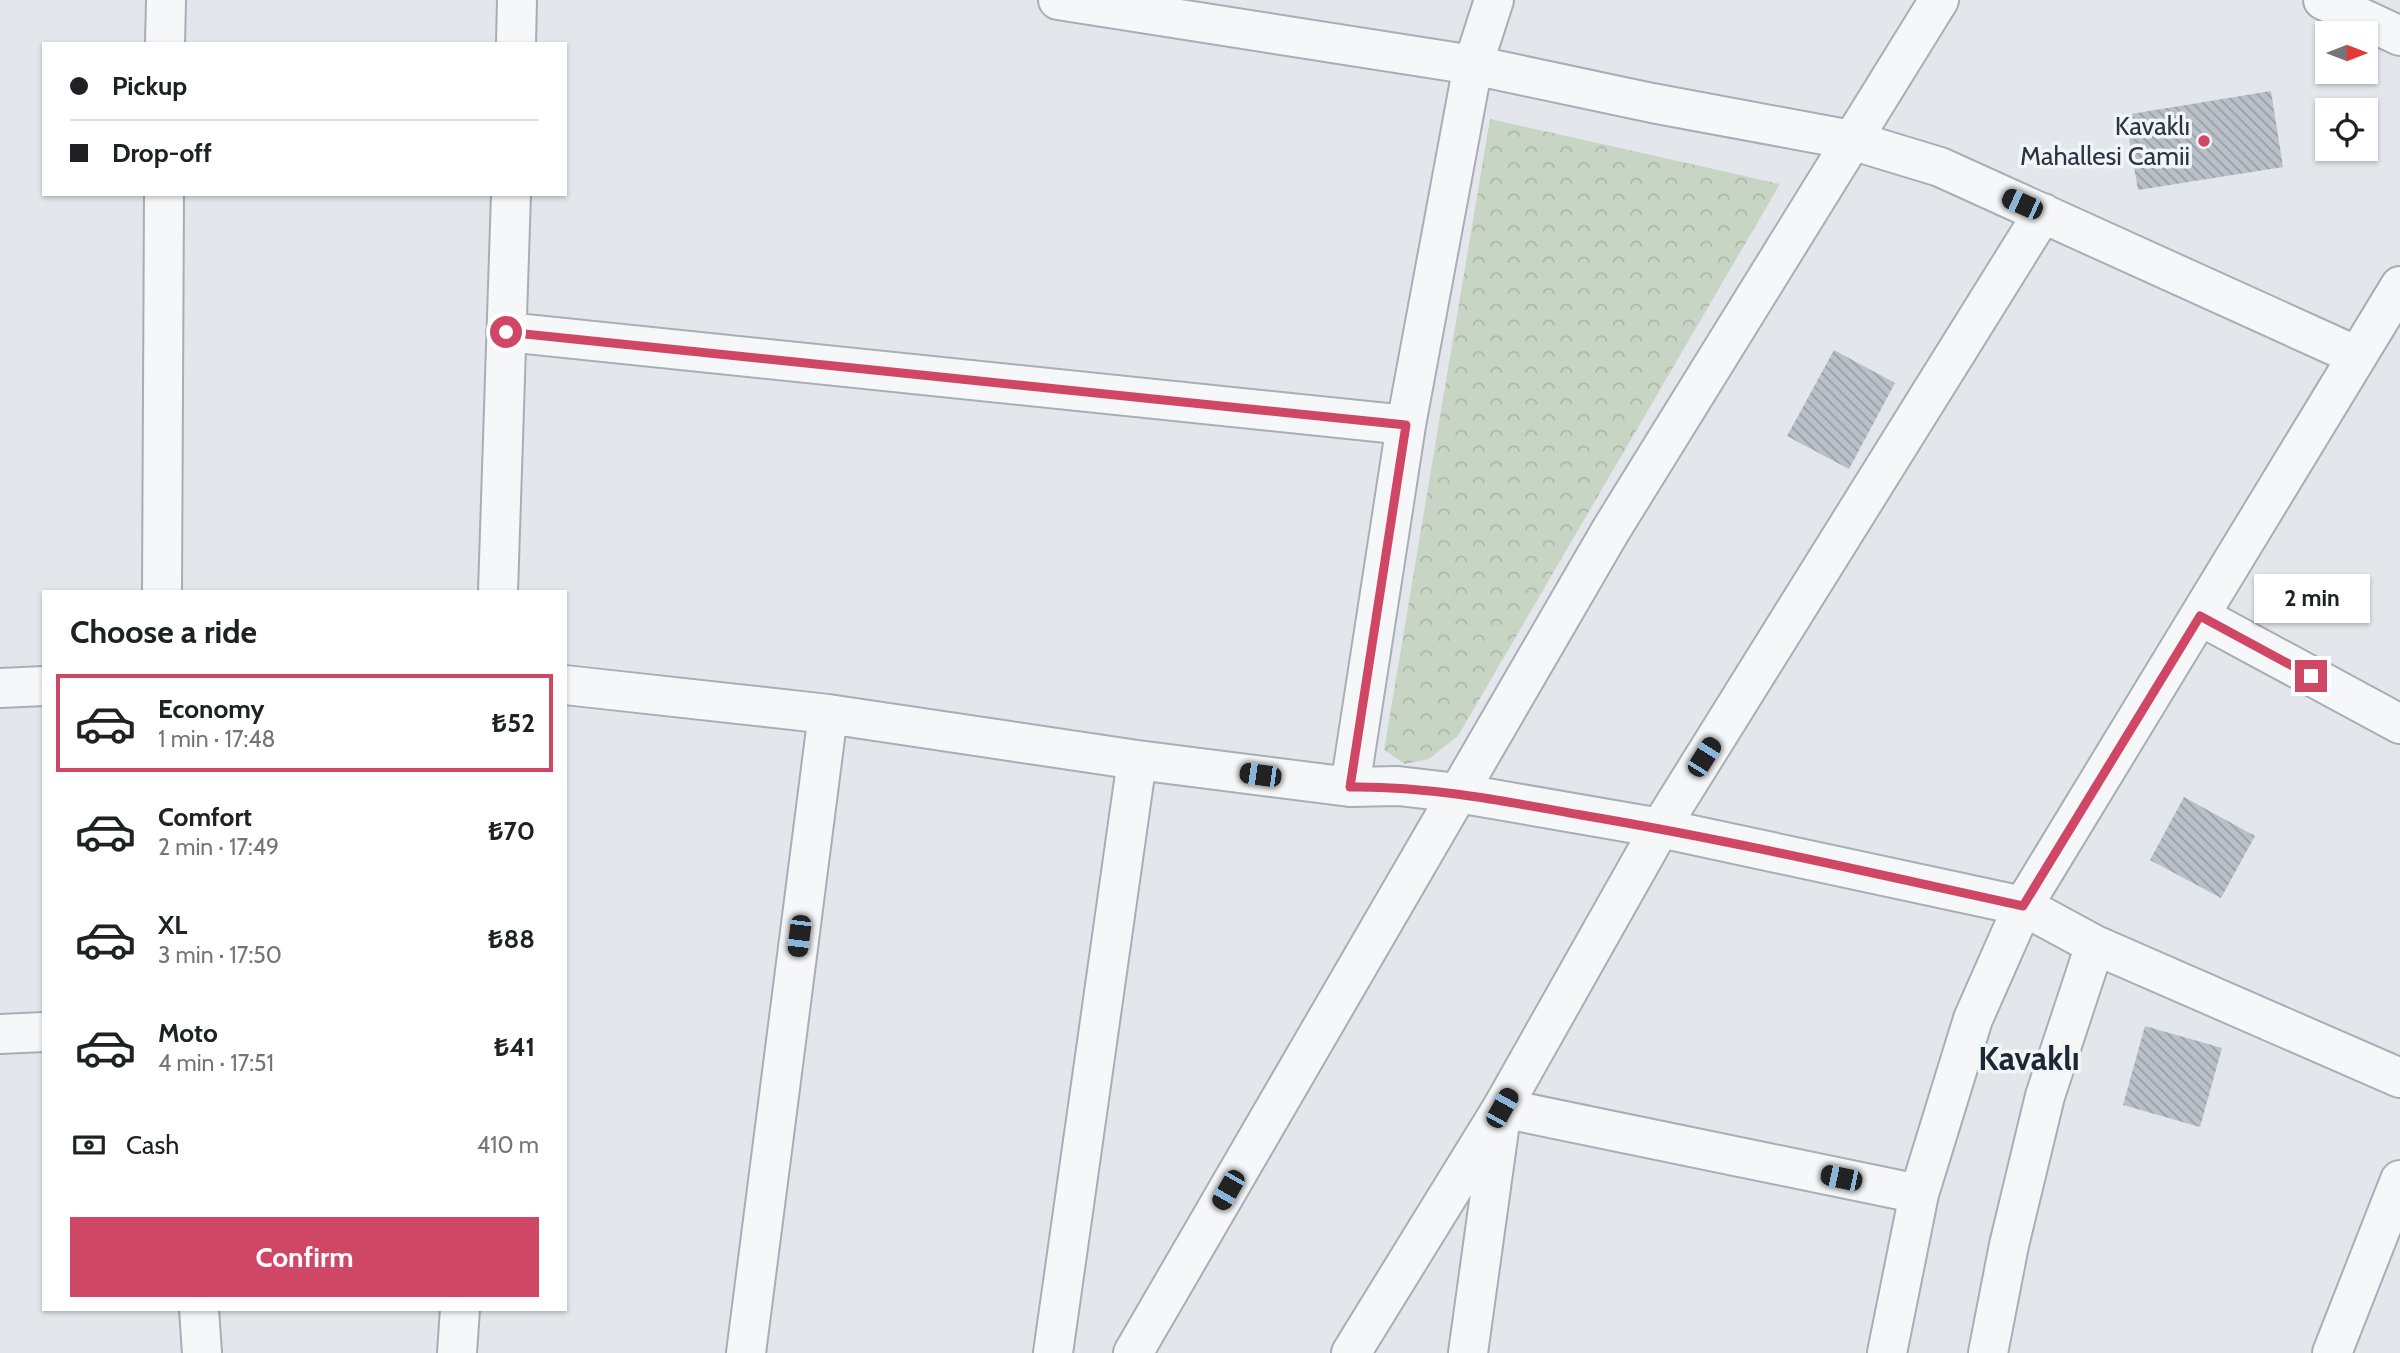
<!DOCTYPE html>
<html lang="en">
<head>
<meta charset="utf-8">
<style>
	body { margin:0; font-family:Cabin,sans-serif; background:#f2f2f2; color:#202124; height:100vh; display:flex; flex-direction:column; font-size:26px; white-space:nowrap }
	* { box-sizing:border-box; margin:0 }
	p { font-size:23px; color:#757577 }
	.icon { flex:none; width:38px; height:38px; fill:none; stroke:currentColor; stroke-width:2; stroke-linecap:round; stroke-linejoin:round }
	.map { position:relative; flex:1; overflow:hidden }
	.details { position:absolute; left:42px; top:590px; width:525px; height:721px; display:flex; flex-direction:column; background:#fff; border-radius:0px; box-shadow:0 2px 5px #0004 }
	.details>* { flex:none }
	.hud { position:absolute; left:42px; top:42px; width:525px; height:154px; border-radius:0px; box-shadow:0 2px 5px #0004; display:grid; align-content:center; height:154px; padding:0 28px; background:#fff }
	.needle { width:46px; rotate:90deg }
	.buttons { position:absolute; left:2315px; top:21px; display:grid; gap:14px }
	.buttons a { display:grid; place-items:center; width:63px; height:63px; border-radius:0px; background:#fff; box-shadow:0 2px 5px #0004; font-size:35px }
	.end { position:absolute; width:32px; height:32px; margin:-16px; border:9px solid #d04766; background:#fff; box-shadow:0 0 0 4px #fff }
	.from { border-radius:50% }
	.bubble { position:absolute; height:49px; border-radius:0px; background:#fff; box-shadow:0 2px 5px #0004; font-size:23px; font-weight:700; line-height:49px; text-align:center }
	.car { position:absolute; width:21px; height:42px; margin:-21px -10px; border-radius:9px; box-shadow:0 0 5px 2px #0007; background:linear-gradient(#222 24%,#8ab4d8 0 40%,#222 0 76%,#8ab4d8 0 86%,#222 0) }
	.hud b { display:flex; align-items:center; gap:24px; height:66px; font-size:26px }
	.hud b+b { border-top:2px solid #e0e0e0 }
	.hud i { width:18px; height:18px; background:#202124 }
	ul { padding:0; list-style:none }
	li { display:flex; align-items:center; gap:21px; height:98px; margin:0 14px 10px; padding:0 14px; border:4px solid transparent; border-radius:0px }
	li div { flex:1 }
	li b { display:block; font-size:26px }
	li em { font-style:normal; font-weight:700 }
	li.active { border-color:#d04766 }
	li>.icon { width:63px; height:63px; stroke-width:1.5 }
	h2 { padding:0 28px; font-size:32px; line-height:84px }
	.pay { display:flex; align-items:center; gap:18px; height:77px; padding:0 28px; font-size:26px }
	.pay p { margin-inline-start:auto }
	.cta { display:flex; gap:14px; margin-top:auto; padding:14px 28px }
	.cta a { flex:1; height:80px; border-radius:0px; background:#d04766; color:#fff; font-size:28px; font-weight:700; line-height:80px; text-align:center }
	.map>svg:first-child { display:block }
	.park { fill:url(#park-crowns) }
	.building { fill:url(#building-back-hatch) }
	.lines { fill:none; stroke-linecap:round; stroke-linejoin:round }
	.minor-casing { stroke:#a8aeb5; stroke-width:42 }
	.minor { stroke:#f6f7f9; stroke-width:38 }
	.route { stroke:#d04766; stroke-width:9 }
	.poi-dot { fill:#d04766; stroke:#f2f5f8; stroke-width:2.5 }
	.labels { text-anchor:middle; stroke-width:7; stroke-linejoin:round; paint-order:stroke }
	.poi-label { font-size:26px; fill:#2a3543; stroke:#f2f5f8; text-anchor:end }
	.district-label { font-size:33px; font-weight:bold; fill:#1c2634; stroke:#f2f5f8 }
</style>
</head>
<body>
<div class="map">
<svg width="2400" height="1353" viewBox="0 0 2400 1353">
	<defs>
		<pattern id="park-crowns" width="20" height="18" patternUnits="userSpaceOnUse" patternTransform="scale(1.75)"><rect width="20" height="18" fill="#c9d5c4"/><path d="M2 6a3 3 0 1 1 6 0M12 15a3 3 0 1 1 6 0" fill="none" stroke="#adb7aa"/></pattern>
		<pattern id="building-back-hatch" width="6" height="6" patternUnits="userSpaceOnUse" patternTransform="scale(1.75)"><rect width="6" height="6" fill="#bac0c8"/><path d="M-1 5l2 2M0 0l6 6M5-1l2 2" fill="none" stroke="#979da4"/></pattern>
	</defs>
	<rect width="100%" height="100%" fill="#e3e7eb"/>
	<!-- park -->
	<path class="park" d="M1490,119L1780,184L1458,736L1429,759L1405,764L1384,750Z"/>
	<!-- building -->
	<path class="building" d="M2271,91L2283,167L2138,190L2125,115Z
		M1834,350L1895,383L1849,469L1787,436Z
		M2184,797L2255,836L2221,898L2150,860Z
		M2145,1026L2222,1048L2200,1127L2123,1105Z"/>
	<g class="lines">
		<defs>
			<path id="minor" d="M1058,0L1473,65L1652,103L1851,140L1940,167L2357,356
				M2323,0L2400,36
				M165,44L166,0
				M516,44L517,0
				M506,332L1406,425
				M162,592L164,194
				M498,592L511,194
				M2200,616L2400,724
				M565,685L828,714L1137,760L1350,787L1398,786L1458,793L1660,828L2023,906L2095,945L2400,1078
				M0,688L44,686
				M1350,787L1406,425L1473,65L1494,0
				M0,1034L44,1032
				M199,1309L202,1353
				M457,1353L460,1309
				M746,1353L828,714
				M1053,1353L1137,760
				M1133,1353L1611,530L1939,0
				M1351,1353L1502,1108L1660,828L2043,213
				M1468,1353L1502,1108L1919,1194
				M1887,1353L1919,1194L1973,1019L2023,906L2400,286
				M1988,1353L2009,1245L2045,1096L2095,945
				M2332,1353L2400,1180"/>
		</defs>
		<!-- minor casing -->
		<use href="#minor" class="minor-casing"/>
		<!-- minor -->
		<use href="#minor" class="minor"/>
	</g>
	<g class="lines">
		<!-- route -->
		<path class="route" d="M506,332L1406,425L1350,787C1428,786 1504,801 1581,815C1730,840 1876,874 2023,906L2200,616L2311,676"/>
	</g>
	<!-- markers -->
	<circle class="poi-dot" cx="2204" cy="141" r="7"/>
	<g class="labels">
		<!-- poi labels -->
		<g class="poi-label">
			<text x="2190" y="135">Kavaklı<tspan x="2190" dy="30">Mahallesi Camii</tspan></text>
		</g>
		<!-- district labels -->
		<g class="district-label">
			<text x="2029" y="1070">Kavaklı</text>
		</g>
	</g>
</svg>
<div class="buttons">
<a><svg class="needle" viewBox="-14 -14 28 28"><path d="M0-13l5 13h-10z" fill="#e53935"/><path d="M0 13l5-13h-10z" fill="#757577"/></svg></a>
<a><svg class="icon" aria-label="locate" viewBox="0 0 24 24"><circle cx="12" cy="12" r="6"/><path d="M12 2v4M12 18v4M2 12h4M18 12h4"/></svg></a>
</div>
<i class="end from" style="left:506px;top:332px"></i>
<i class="end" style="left:2311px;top:676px"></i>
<div class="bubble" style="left:2254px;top:574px;width:116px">2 min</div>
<i class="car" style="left:2022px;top:204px;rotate:294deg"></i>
<i class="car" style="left:1704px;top:757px;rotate:32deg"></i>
<i class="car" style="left:1260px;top:775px;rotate:278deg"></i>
<i class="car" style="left:799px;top:936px;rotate:187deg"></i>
<i class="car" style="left:1502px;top:1108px;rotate:29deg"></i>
<i class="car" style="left:1841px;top:1178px;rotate:282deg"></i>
<i class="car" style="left:1228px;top:1190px;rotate:210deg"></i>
<div class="hud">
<b><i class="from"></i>Pickup</b>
<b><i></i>Drop-off</b>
</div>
<section class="details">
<h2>Choose a ride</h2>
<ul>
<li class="active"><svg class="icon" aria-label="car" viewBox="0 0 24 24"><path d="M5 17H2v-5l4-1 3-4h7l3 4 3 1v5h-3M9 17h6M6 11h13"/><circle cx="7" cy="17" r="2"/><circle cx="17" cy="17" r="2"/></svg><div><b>Economy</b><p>1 min · 17:48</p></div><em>₺52</em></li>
<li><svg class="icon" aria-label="car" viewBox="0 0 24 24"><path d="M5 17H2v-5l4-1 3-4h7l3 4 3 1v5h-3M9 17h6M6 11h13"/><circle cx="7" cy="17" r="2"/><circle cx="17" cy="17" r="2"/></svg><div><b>Comfort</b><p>2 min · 17:49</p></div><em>₺70</em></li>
<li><svg class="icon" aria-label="car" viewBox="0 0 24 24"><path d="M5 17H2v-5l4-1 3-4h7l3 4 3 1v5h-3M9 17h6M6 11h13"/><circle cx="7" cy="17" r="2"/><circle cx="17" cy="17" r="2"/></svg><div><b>XL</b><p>3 min · 17:50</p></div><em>₺88</em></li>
<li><svg class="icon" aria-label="car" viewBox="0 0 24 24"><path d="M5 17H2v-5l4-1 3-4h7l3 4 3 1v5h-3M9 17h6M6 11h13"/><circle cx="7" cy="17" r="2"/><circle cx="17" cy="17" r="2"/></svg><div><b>Moto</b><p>4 min · 17:51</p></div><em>₺41</em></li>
</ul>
<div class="pay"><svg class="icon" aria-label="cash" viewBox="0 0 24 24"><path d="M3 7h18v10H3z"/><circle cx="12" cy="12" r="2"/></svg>Cash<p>410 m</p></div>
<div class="cta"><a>Confirm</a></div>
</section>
</div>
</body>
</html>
